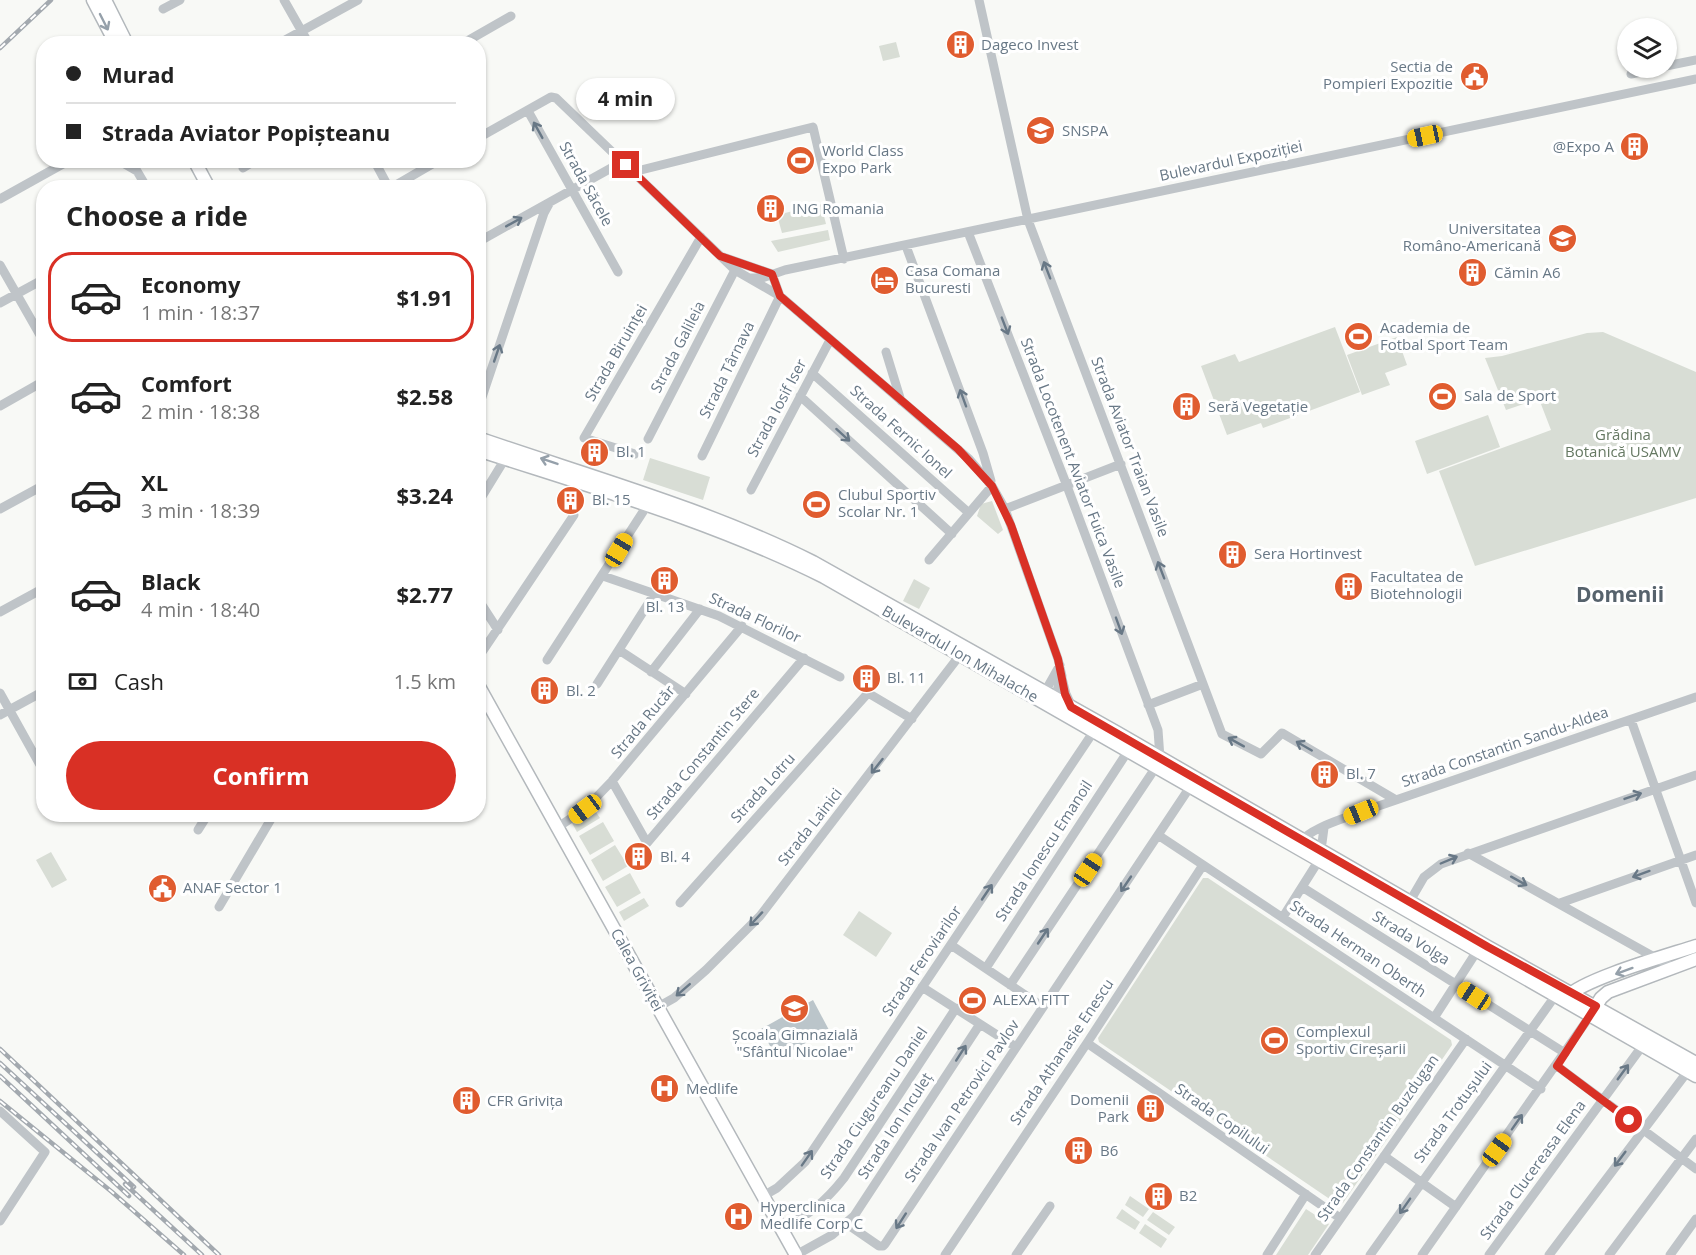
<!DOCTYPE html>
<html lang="en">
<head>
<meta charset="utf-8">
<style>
	body { margin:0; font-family:"Open Sans",sans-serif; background:#f2f2f2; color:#222; height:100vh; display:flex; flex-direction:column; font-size:22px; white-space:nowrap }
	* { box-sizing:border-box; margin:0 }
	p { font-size:20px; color:#767676 }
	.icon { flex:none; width:33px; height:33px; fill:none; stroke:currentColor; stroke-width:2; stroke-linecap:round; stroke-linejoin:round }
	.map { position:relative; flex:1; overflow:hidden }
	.sheet { position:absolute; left:36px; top:180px; width:450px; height:642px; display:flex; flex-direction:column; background:#fff; border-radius:24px; box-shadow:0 2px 4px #0004 }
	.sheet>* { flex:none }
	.banner { position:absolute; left:36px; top:36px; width:450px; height:132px; border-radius:24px; box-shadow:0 2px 4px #0004; display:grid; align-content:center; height:132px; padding:0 30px; background:#fff }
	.controls { position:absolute; left:1617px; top:18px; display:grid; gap:12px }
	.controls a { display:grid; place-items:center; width:60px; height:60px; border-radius:50%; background:#fff; box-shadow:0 2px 4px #0004; font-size:30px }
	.end { position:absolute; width:27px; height:27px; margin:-14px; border:8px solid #d93025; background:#fff; box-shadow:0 0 0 3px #fff }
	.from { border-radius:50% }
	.bubble { position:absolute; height:42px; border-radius:21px; background:#fff; box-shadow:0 2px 4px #0004; font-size:20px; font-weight:700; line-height:42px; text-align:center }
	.car { position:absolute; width:18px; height:36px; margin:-18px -9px; border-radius:8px; box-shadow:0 0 4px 2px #0007; background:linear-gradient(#f5c518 24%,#345 0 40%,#f5c518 0 76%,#345 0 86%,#f5c518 0) }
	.banner b { display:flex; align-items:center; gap:21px; height:57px; font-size:22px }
	.banner b+b { border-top:2px solid #e0e0e0 }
	.banner i { width:15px; height:15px; background:#222 }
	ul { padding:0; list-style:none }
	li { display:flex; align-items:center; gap:18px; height:90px; margin:0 12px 9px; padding:0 18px; border:3px solid transparent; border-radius:24px }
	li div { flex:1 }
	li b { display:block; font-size:22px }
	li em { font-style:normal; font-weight:700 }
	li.selected { border-color:#d93025 }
	li>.icon { width:54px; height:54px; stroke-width:1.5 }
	h2 { padding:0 30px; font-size:27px; line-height:72px }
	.pay { display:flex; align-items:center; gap:15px; height:66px; padding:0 30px; font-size:22px }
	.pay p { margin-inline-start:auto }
	.button { display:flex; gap:12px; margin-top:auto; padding:12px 30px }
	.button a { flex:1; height:69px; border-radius:36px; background:#d93025; color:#fff; font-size:24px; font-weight:700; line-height:69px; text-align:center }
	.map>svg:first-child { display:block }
	.green { fill:#d8ddd5 }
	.water { fill:#bbc5ca }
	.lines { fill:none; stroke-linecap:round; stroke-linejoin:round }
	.major-casing { stroke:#b3b8bc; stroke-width:15 }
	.minor { stroke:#bfc4c8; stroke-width:9 }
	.major { stroke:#fff; stroke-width:12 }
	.rail-casing { stroke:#a3a9af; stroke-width:4.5 }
	.rail { stroke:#fff; stroke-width:2; stroke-dasharray:7; stroke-linecap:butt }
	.oneway { stroke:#95a0aa }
	.oneway2 { stroke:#687886 }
	.route { stroke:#d93025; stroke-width:8 }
	.labels { text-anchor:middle; stroke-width:6; stroke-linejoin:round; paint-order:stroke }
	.poi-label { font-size:15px; fill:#687886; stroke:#fff; text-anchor:start }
	.street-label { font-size:15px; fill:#687886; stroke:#fff }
	.park-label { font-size:15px; fill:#667963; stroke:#fff }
	.district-label { font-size:21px; font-weight:bold; fill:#56626c; stroke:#fff }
</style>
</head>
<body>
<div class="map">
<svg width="1696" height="1255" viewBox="0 0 1696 1255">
	<rect width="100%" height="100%" fill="#f8f9f6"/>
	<!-- green -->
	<path class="green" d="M896,42L900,57L883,61L879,46Z
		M821,204L826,224L782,233L777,215Z
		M828,230L830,240L778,252L771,241Z
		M1335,327L1360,392L1263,428L1261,423L1227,435L1201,366L1235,354L1239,362Z
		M1603,332L1696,372V498L1475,566L1439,471L1551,430L1539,399L1506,410L1485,358L1502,356L1587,333Z
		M1397,337L1407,365L1385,373L1390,385L1362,395L1347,355Z
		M1488,415L1500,447L1427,474L1415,441Z
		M650,458L710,477L703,500L643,480Z
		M992,501L1003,530L998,534L977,516L981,504Z
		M914,579L930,588L919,609L903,601Z
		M594,809L600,818L577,832L572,823Z
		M603,822L614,841L590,855L579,836Z
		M615,845L628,866L603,881L591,860Z
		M51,852L67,880L52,888L36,860Z
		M630,873L641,893L617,907L605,887Z
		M1203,878H1208L1451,1040L1452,1045L1343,1203L1337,1204L1099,1042L1098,1038Z
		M644,898L649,906L624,921L619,912Z
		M859,911L892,933L876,957L843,935Z
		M1130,1196L1149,1209L1143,1217L1125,1205Z
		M1122,1209L1140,1222L1135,1230L1116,1218Z
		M1306,1209L1329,1224L1308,1255H1276Z
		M1153,1212L1175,1227L1169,1235L1147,1220Z
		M1145,1224L1167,1239L1161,1248L1139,1233Z"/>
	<!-- water -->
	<path class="water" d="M813,1000L829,1030L777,1059L761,1029Z"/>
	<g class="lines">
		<defs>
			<path id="major" d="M93,0L116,44
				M105,0L127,44
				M194,160L209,188
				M478,438C591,477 707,509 813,562L1116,732L1488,947L1696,1063
				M478,450C595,488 714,522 824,577L1696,1076
				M478,685L796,1255
				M1567,997C1583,979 1669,955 1696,946
				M1593,1011L1601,998L1608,992L1696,959"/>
		</defs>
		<!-- major casing -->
		<use href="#major" class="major-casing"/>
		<!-- minor -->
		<path class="minor" d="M284,0L309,44
			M979,0L1028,220L1222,734L1261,754L1282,733L1396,800
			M163,9L180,0
			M278,44L358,0
			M462,44L511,16
			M1666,66L1696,60
			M1631,74L1661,68
			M528,111L618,272
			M478,138L551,97L556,98L735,270L780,296L969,459L992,486L1005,509L1058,659L1062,676L1053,702
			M118,160L137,171L147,188
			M374,160L389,188
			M243,168L256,160
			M633,172L813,127L844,259
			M391,188L439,160
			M0,199L70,160
			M968,232L1067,486L1158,730L1160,758
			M478,242L622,162
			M906,246L983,453L991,481
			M723,257L772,274L780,296
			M0,265L44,342
			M750,278H762L785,270L1696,79
			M0,303L44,279
			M886,352L901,401
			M812,373L969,513
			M800,396L952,534
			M0,406L44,381
			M478,409L544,213L550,202
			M648,439L735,270
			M635,454L584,438L701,237
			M702,456L780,296
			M751,490L830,340
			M478,503L508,454
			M0,509L44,485
			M1005,509L1121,464
			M929,560L992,486
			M603,576L719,616L840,677
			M478,599L498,630
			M0,612L44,588
			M619,650L686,694
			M478,658L574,515
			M547,660L650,501
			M651,672L700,609
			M1062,678L1066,694L1072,707
			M597,684L655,593
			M0,693L44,772
			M1042,697L1060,665
			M1148,705L1203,684
			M0,715L44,691
			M1631,720L1696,903
			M612,781L647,843L804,658
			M558,827L585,809L612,781L742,626
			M198,830L208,814
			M1158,835L1541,1089
			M1300,843C1307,829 1346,818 1361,812L1696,697
			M1322,843L1324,828
			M1468,853L1672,967
			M1302,887L1565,1053
			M1410,901L1424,877L1441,864L1696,775
			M680,903L868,693L912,719
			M1560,903L1696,855
			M219,907L274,814
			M1283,917L1319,860
			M951,945L1043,1007
			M986,968L1128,751
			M1010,985L1156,767
			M922,987L1016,1047
			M658,1007L674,998L706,970L760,916L963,651
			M1434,1018L1477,951
			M1087,1043L1340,1218
			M1557,1066L1696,1169
			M0,1111L45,1152L0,1221
			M1384,1156L1456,1207
			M763,1196L777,1188L805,1162L1094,731
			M847,1224L879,1246H883L885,1244L1190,787
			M782,1228C809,1215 825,1202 844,1178L956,1008
			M796,1255L832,1235L854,1216L980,1024
			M945,1255L1087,1043L1203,865
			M1016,1255L1050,1206
			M1267,1255L1306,1194
			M1315,1255L1466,1039
			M1370,1255L1558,992
			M1422,1255L1590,1016
			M1489,1255L1643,1045
			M1549,1255L1691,1067
			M1609,1255L1696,1139
			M1670,1255L1696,1219"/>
		<!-- major -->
		<use href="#major" class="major"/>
		<defs>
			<path id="rail" d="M0,48L51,0
				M0,1049L219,1255
				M0,1063L134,1187
				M0,1076L129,1196
				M0,1101L112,1192L184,1255
				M125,1184L202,1255"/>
		</defs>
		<!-- rail casing -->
		<use href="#rail" class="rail-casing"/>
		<!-- rail -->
		<use href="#rail" class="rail"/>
	</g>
	<!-- one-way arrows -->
	<defs><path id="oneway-shaft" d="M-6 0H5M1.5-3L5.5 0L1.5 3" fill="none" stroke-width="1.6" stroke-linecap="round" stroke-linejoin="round" transform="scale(1.5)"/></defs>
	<g class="oneway">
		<use href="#oneway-shaft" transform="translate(104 22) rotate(63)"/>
		<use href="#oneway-shaft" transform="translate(549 461) rotate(-161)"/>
		<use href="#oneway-shaft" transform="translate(1624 971) rotate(160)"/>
	</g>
	<g class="oneway2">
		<use href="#oneway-shaft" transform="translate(538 130) rotate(-119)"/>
		<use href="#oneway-shaft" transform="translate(514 222) rotate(-29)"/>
		<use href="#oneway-shaft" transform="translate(1047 270) rotate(-111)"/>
		<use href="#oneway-shaft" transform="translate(1005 326) rotate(69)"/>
		<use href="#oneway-shaft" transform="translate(497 353) rotate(-71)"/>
		<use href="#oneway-shaft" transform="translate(963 398) rotate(-110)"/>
		<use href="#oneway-shaft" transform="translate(843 435) rotate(42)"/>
		<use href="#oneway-shaft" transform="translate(1161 570) rotate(-111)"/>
		<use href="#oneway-shaft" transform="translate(1119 626) rotate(70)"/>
		<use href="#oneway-shaft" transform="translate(1236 742) rotate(-151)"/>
		<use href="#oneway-shaft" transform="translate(1304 746) rotate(-150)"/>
		<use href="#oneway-shaft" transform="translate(877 766) rotate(128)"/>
		<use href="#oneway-shaft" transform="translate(1633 796) rotate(-19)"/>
		<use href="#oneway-shaft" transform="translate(1449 860) rotate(-23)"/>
		<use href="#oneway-shaft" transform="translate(1641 874) rotate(160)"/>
		<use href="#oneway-shaft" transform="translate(1519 881) rotate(29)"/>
		<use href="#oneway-shaft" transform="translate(1126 884) rotate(124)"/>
		<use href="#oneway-shaft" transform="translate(987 892) rotate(-56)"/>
		<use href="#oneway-shaft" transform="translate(756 919) rotate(133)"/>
		<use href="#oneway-shaft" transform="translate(1043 936) rotate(-56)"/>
		<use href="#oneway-shaft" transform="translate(683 990) rotate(139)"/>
		<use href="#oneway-shaft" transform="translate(961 1053) rotate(-57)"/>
		<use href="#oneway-shaft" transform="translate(1623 1072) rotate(-54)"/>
		<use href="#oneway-shaft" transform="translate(1517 1122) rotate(-55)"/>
		<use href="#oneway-shaft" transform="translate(807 1158) rotate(-55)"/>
		<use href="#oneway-shaft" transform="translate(1620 1159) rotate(127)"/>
		<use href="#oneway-shaft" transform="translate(1405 1206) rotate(125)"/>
		<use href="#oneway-shaft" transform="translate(901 1221) rotate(123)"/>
	</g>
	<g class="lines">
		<!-- route -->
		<path class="route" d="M626,165L720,256L772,274L780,296L958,449L992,486L1011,525L1058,659L1065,694L1071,707L1488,947L1596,1006L1557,1066L1629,1120"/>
	</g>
	<!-- icons -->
	<defs>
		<symbol id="building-disc" viewBox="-11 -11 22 22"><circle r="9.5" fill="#e05c2f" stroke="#fff"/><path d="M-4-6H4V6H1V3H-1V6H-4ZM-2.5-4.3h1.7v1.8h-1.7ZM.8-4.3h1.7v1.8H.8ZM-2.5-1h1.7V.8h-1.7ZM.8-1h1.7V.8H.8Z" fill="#fff"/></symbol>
		<symbol id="civic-disc" viewBox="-11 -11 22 22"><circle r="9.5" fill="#e05c2f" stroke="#fff"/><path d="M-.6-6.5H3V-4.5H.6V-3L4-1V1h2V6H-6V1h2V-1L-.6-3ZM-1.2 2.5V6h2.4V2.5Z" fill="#fff"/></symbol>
		<symbol id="university-disc" viewBox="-11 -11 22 22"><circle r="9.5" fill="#e05c2f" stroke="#fff"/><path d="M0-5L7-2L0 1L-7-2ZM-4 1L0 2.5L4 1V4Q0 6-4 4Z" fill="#fff"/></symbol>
		<symbol id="stadium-disc" viewBox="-11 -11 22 22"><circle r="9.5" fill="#e05c2f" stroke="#fff"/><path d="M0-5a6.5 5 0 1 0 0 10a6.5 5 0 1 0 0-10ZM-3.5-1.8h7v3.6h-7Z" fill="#fff"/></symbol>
		<symbol id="hotel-disc" viewBox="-11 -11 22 22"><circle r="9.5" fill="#e05c2f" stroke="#fff"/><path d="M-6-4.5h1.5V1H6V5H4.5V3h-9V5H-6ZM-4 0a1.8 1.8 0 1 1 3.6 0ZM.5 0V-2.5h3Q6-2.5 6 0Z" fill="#fff"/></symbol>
		<symbol id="school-disc" viewBox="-11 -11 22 22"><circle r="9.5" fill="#e05c2f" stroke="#fff"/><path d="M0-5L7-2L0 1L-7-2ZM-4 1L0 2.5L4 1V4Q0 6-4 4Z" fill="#fff"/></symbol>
		<symbol id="hospital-disc" viewBox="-11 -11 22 22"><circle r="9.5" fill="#e05c2f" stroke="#fff"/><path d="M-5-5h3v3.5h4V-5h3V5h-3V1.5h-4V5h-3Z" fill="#fff"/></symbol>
	</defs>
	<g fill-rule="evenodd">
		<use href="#building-disc" x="944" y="28" width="33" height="33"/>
		<use href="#civic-disc" x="1458" y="60" width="33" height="33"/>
		<use href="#university-disc" x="1024" y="114" width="33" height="33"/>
		<use href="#building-disc" x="1618" y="130" width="33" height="33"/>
		<use href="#stadium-disc" x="784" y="144" width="33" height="33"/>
		<use href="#building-disc" x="754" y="192" width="33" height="33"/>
		<use href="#university-disc" x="1546" y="222" width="33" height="33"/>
		<use href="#building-disc" x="1456" y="256" width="33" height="33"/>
		<use href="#hotel-disc" x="868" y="264" width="33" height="33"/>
		<use href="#stadium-disc" x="1342" y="320" width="33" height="33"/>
		<use href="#stadium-disc" x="1426" y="380" width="33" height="33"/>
		<use href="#building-disc" x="1170" y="390" width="33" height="33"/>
		<use href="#building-disc" x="578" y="436" width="33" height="33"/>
		<use href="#building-disc" x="554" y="484" width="33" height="33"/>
		<use href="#stadium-disc" x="800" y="488" width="33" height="33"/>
		<use href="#building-disc" x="1216" y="538" width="33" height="33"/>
		<use href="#building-disc" x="648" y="564" width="33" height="33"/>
		<use href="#building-disc" x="1332" y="570" width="33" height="33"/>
		<use href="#building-disc" x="850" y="662" width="33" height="33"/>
		<use href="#building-disc" x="528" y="674" width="33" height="33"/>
		<use href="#building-disc" x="1308" y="758" width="33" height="33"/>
		<use href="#building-disc" x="622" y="840" width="33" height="33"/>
		<use href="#civic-disc" x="146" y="872" width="33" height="33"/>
		<use href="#stadium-disc" x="956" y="984" width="33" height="33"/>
		<use href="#school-disc" x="778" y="992" width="33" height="33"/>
		<use href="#stadium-disc" x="1258" y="1024" width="33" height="33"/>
		<use href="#hospital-disc" x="648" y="1072" width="33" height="33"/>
		<use href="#building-disc" x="450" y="1084" width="33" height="33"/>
		<use href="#building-disc" x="1134" y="1092" width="33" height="33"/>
		<use href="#building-disc" x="1062" y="1134" width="33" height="33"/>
		<use href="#building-disc" x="1142" y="1180" width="33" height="33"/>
		<use href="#hospital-disc" x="722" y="1200" width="33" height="33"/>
	</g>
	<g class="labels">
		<!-- poi labels -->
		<g class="poi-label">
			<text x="981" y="50">Dageco Invest</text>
			<text x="1453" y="72" text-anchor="end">Sectia de<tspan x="1453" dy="17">Pompieri Expozitie</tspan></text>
			<text x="1062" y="136">SNSPA</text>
			<text x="1614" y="152" text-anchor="end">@Expo A</text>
			<text x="822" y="156">World Class<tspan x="822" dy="17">Expo Park</tspan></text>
			<text x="792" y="214">ING Romania</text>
			<text x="1541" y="234" text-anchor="end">Universitatea<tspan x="1541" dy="17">Româno-Americană</tspan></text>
			<text x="905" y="276">Casa Comana<tspan x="905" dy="17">Bucuresti</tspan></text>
			<text x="1494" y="278">Cămin A6</text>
			<text x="1380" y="333">Academia de<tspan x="1380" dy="17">Fotbal Sport Team</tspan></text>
			<text x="1464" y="401">Sala de Sport</text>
			<text x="1208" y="412">Seră Vegetație</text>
			<text x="616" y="457">Bl. 1</text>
			<text x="838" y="500">Clubul Sportiv<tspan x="838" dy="17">Scolar Nr. 1</tspan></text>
			<text x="592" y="505">Bl. 15</text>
			<text x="1254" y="559">Sera Hortinvest</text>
			<text x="1370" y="582">Facultatea de<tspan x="1370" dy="17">Biotehnologii</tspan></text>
			<text x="665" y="612" text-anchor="middle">Bl. 13</text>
			<text x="887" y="683">Bl. 11</text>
			<text x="566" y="696">Bl. 2</text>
			<text x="1346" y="779">Bl. 7</text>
			<text x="660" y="862">Bl. 4</text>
			<text x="183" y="893">ANAF Sector 1</text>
			<text x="993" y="1005">ALEXA FITT</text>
			<text x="1296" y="1037">Complexul<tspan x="1296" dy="17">Sportiv Cireșarii</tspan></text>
			<text x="795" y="1040" text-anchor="middle">Școala Gimnazială<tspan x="795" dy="17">"Sfântul Nicolae"</tspan></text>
			<text x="686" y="1094">Medlife</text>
			<text x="1129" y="1105" text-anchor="end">Domenii<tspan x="1129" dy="17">Park</tspan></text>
			<text x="487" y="1106">CFR Grivița</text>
			<text x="1100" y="1156">B6</text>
			<text x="1179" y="1201">B2</text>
			<text x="760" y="1212">Hyperclinica<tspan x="760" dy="17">Medlife Corp C</tspan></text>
		</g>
		<!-- street labels -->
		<g class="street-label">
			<text transform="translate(1231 161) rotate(-12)" y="5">Bulevardul Expoziției</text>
			<text transform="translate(586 184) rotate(61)" y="5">Strada Săcele</text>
			<text transform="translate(678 347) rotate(-63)" y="5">Strada Galileia</text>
			<text transform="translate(616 353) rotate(-60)" y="5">Strada Biruinței</text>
			<text transform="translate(727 370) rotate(-64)" y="5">Strada Târnava</text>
			<text transform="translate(777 408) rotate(-62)" y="5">Strada Iosif Iser</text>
			<text transform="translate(901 432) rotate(42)" y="5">Strada Fernic Ionel</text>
			<text transform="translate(1130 447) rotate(69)" y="5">Strada Aviator Traian Vasile</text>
			<text transform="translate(1073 463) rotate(69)" y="5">Strada Locotenent Aviator Fuica Vasile</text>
			<text transform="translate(755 618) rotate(25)" y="5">Strada Florilor</text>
			<text transform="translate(960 654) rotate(30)" y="5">Bulevardul Ion Mihalache</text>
			<text transform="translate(643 722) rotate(-50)" y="5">Strada Rucăr</text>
			<text transform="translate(1505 747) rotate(-19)" y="5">Strada Constantin Sandu-Aldea</text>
			<text transform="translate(703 754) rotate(-50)" y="5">Strada Constantin Stere</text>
			<text transform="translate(763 788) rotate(-48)" y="5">Strada Lotru</text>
			<text transform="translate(810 827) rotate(-52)" y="5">Strada Lainici</text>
			<text transform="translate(1044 851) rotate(-57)" y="5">Strada Ionescu Emanoil</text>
			<text transform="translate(1411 938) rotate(32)" y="5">Strada Volga</text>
			<text transform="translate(1358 949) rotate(34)" y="5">Strada Herman Oberth</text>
			<text transform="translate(922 961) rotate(-56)" y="5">Strada Feroviarilor</text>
			<text transform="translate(637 970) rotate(61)" y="5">Calea Griviței</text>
			<text transform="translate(1062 1052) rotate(-56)" y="5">Strada Athanasie Enescu</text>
			<text transform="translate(962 1101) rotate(-56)" y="5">Strada Ivan Petrovici Pavlov</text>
			<text transform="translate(874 1103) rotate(-56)" y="5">Strada Ciugureanu Daniel</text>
			<text transform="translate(1453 1112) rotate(-54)" y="5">Strada Trotușului</text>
			<text transform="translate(1222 1119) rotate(35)" y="5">Strada Copilului</text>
			<text transform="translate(895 1126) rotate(-57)" y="5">Strada Ion Inculeț</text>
			<text transform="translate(1378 1138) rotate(-55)" y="5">Strada Constantin Buzdugan</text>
			<text transform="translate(1533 1170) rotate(-54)" y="5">Strada Clucereasa Elena</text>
		</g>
		<!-- park labels -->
		<g class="park-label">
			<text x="1623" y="440">Grădina<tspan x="1623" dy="17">Botanică USAMV</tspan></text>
		</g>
		<!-- district labels -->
		<g class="district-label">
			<text x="1620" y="602">Domenii</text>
		</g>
	</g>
</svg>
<div class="controls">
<a><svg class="icon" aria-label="layers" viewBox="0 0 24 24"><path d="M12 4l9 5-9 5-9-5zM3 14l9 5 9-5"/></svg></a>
</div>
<i class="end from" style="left:1629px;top:1120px"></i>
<i class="end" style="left:626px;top:165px"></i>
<div class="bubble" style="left:576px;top:78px;width:99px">4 min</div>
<i class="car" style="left:1425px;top:136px;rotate:258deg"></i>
<i class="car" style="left:619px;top:550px;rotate:31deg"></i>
<i class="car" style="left:585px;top:809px;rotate:233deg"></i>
<i class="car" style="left:1361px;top:812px;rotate:248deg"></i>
<i class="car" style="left:1088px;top:870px;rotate:34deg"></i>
<i class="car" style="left:1474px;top:996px;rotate:303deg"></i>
<i class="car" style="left:1497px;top:1150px;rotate:36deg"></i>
<div class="banner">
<b><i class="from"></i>Murad</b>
<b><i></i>Strada Aviator Popișteanu</b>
</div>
<section class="sheet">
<h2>Choose a ride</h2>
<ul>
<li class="selected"><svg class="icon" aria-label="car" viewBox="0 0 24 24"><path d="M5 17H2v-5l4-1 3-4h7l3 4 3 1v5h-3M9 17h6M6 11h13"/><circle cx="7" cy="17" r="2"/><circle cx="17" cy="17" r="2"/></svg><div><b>Economy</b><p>1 min · 18:37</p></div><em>$1.91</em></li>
<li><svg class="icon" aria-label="car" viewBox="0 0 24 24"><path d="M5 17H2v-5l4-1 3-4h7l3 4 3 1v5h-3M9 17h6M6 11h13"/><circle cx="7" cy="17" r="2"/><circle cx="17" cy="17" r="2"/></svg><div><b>Comfort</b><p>2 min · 18:38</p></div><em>$2.58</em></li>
<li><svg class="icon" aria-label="car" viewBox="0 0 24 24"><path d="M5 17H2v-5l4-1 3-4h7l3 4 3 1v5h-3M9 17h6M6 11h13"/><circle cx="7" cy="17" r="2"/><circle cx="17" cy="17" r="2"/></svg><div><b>XL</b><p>3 min · 18:39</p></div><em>$3.24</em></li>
<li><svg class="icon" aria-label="car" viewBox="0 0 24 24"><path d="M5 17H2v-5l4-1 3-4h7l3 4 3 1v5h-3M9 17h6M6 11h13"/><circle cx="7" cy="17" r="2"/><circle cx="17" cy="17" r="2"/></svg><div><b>Black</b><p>4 min · 18:40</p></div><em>$2.77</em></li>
</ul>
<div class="pay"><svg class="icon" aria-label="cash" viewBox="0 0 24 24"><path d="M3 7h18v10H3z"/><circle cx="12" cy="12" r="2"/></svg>Cash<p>1.5 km</p></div>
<div class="button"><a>Confirm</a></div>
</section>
</div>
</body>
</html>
